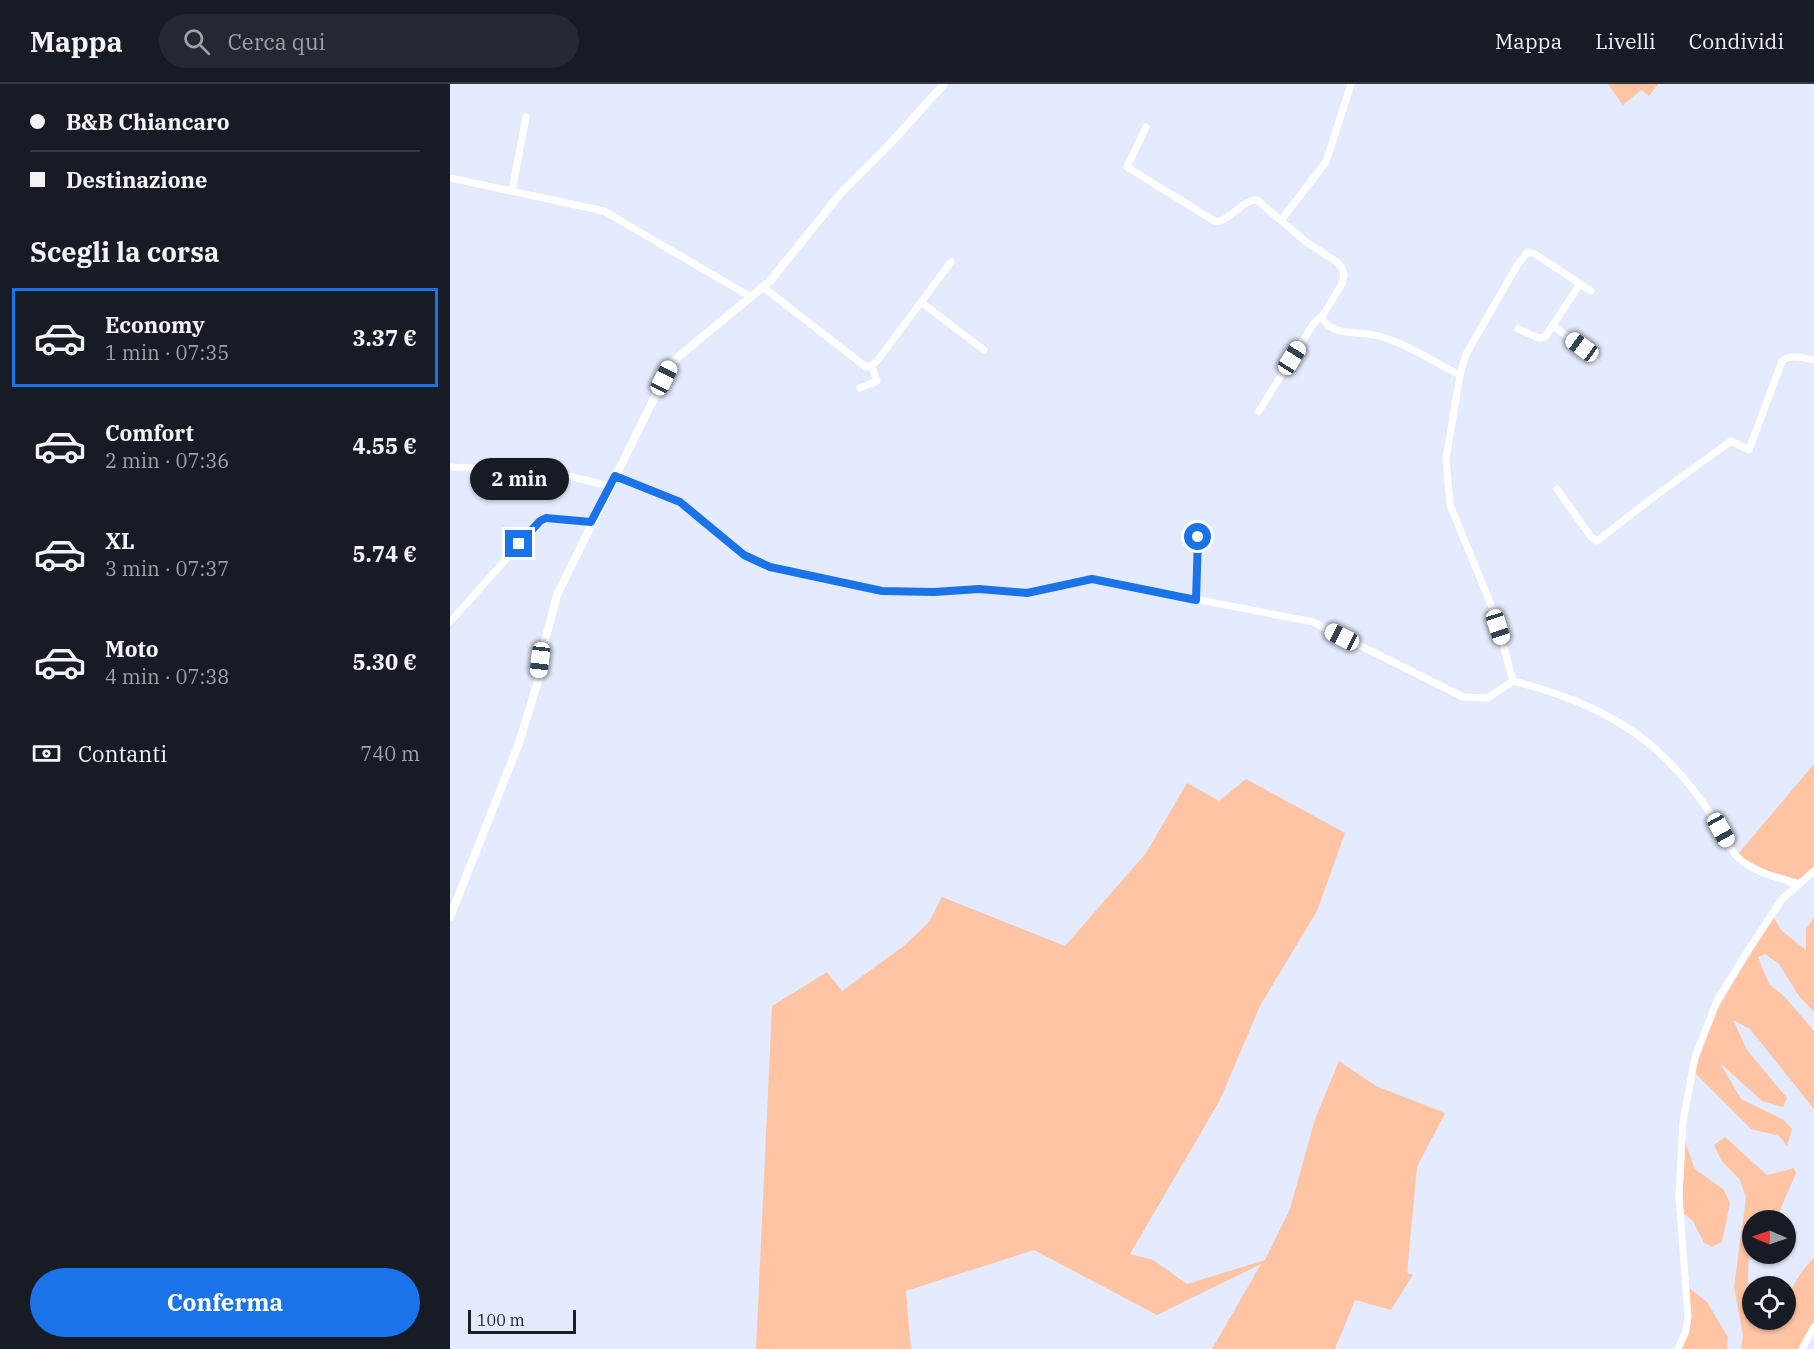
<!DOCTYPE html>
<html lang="it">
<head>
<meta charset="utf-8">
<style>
	body { margin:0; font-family:"IBM Plex Serif",serif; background:#242831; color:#f1f3f6; height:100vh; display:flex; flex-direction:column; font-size:22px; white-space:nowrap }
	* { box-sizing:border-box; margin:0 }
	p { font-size:20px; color:#9ea1a6 }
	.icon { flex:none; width:33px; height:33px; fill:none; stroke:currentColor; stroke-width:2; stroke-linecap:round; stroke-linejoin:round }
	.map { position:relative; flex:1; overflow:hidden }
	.panel { display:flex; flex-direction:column; background:#171b24; width:450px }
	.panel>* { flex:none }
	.hud { display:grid; align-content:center; height:132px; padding:0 30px; background:#171b24 }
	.needle { width:39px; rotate:272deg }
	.fabs { position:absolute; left:1292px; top:1126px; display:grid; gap:12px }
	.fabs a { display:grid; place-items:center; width:54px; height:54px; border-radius:50%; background:#171b24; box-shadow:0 2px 4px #0004; font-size:30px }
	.scale { position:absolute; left:18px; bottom:15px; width:108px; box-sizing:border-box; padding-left:6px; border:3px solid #1c1f27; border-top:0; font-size:16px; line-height:21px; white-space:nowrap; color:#1c1f27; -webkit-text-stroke:4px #e5ebfe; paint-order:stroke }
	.end { position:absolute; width:27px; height:27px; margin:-14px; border:8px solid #1a73e8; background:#fff; box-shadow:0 0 0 3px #fff }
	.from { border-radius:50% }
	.bubble { position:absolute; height:42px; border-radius:21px; background:#171b24; box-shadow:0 2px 4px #0004; font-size:20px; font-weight:700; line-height:42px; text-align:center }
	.car { position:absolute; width:18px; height:36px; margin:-18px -9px; border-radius:8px; box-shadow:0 0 4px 2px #0007; background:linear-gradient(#fff 24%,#345 0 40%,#fff 0 76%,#345 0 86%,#fff 0) }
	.hud b { display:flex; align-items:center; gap:21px; height:57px; font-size:22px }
	.hud b+b { border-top:2px solid #363941 }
	.hud i { width:15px; height:15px; background:#f1f3f6 }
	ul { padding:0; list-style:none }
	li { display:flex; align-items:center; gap:18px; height:99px; margin:0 12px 9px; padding:0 18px; border:3px solid transparent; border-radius:0px }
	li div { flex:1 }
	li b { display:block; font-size:22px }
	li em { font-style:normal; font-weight:700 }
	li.on { border-color:#1a73e8 }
	li>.icon { width:54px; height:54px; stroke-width:1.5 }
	h2 { padding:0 30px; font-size:27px; line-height:72px }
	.pay { display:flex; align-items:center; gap:15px; height:66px; padding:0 30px; font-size:22px }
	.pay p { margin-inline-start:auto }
	.cta { display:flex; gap:12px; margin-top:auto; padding:12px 30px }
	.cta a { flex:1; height:69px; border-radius:36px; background:#1a73e8; color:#fff; font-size:24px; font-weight:700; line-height:69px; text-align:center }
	header { display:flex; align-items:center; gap:36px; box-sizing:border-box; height:84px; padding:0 30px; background:#171b24; border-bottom:2px solid #363941 }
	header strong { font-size:28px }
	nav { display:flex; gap:33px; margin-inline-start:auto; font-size:21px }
	.search { width:420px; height:54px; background:#242831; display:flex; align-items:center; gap:15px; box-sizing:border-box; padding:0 21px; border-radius:33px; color:#9ea1a6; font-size:22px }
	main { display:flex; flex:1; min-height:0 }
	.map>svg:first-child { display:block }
	.green { fill:#fec4a4 }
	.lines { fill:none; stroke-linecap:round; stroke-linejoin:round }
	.minor { stroke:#fff; stroke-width:7 }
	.tertiary { stroke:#fff; stroke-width:8 }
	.route { stroke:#1a73e8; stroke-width:8 }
</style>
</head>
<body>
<header>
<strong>Mappa</strong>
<div class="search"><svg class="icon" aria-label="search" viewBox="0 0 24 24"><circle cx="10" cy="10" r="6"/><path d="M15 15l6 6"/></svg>Cerca qui</div>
<nav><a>Mappa</a><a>Livelli</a><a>Condividi</a></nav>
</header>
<main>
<section class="panel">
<div class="hud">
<b><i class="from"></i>B&amp;B Chiancaro</b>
<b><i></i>Destinazione</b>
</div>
<h2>Scegli la corsa</h2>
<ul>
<li class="on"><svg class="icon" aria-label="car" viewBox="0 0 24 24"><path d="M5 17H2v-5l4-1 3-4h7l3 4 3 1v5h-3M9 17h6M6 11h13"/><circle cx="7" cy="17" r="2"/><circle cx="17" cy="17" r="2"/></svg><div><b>Economy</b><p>1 min · 07:35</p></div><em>3.37 €</em></li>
<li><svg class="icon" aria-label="car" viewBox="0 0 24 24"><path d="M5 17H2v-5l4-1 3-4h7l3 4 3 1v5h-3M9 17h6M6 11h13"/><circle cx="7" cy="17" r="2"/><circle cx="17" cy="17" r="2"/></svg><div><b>Comfort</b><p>2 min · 07:36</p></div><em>4.55 €</em></li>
<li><svg class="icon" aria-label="car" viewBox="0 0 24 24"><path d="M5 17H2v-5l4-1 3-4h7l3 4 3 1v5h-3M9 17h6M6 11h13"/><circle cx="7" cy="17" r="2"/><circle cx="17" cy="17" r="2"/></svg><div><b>XL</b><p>3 min · 07:37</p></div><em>5.74 €</em></li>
<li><svg class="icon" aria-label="car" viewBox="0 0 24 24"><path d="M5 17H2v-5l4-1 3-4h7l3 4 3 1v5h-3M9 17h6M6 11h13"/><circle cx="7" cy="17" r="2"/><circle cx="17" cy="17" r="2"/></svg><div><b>Moto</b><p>4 min · 07:38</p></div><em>5.30 €</em></li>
</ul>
<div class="pay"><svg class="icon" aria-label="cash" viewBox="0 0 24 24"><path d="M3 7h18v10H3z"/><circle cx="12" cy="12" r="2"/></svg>Contanti<p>740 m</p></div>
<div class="cta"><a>Conferma</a></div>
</section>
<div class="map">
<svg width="1364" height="1265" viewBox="0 0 1364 1265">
	<rect width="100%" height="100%" fill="#e5ebfe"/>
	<!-- green -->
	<path class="green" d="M1158,0H1208L1199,12L1191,6L1173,21Z
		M1364,680V783L1350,796L1315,786L1287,771Z
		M796,695L895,749L867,827L810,922L770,1016L680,1170L703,1176L737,1200L815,1176L840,1125L865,1035L889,977L926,1002L995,1029L967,1083L957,1189L963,1191L941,1226L905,1216L885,1265H762L811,1180L707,1231L584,1166L456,1207L461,1265H306L322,922L377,888L392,907L455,861L479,838L492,813L615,862L696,769L737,699L769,717Z
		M1323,832L1332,847L1356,866V845L1364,833V928L1349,912L1329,880L1315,870L1308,873L1319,900L1335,913L1364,947V1025L1300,945L1283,936L1297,966L1337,1014L1333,1023L1312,1017L1270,979L1291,1015L1334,1036L1342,1045L1337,1062L1329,1052L1301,1045L1244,988L1266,928Z
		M1275,1053L1317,1091L1344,1084L1346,1089L1326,1136L1302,1137V1154L1299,1164L1298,1197L1302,1205V1236H1307V1240H1313L1319,1236H1335C1335,1212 1347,1191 1364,1174V1240L1355,1252L1350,1265H1291L1293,1252L1284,1203L1296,1114L1290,1096L1271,1076L1264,1061Z
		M1235,1058L1245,1085L1274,1106L1280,1119L1272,1158L1262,1163L1254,1159L1243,1137L1232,1128Z
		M1237,1202L1257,1218L1278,1253L1277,1265H1230L1239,1245Z"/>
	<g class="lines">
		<!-- minor -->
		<path class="minor" d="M696,43L677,83L766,138C781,136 793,115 807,116L856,158L887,178L892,184L894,191L892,200L873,231V235C883,253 912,247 929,252C957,260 984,278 1010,291
			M0,94L154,127L301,213
			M62,107L76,33
			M832,135L876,78L901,0
			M313,203L416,283H419L427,277L501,178
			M471,218L534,266
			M1103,242L1132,263L1145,276
			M1068,245L1089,254L1095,253L1130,200
			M410,304L427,297L422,283
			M809,327L864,239L873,231
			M0,383L98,387L160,402
			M165,392L230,418L294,471L320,483L432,507L484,508L529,505L577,509L642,495L863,538L1013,613L1038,614L1063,597C1119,611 1174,633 1216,675C1233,692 1249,712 1262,732C1272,747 1278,766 1292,777C1307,789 1330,794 1347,800
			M1107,405L1141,453L1147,457L1201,415L1281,357L1299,366L1332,277C1341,270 1353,274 1364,276
			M746,516L748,453
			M0,538L90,437L102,434L141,438
			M1063,597L1044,528L1000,421L996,375L1010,291L1016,270L1068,180L1078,168L1085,170L1141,207
			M1228,1265L1236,1247L1238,1233L1229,1112L1233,1038L1245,973L1268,915L1292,876L1332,815L1364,787
			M1352,1265L1364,1243"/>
		<!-- tertiary -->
		<path class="tertiary" d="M0,833L69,659L88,597L90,576L107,511L222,278L320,197L391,109L438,62L494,0"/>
	</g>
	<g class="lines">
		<!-- route -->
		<path class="route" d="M69,460L90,437L96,434L141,438L165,392L230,418L294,471L320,483L432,507L484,508L529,505L577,509L642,495L746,516L748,453"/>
	</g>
</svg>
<div class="fabs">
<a><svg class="needle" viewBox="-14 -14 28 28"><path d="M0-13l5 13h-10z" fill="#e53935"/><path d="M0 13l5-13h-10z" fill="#9ea1a6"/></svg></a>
<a><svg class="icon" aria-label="locate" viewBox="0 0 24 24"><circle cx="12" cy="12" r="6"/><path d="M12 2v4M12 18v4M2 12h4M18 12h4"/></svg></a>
</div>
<div class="scale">100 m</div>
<i class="end from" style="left:748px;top:453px"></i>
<i class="end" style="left:69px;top:460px"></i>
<div class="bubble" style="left:20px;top:374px;width:99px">2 min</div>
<i class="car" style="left:1132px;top:263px;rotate:306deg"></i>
<i class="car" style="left:842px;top:274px;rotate:32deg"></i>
<i class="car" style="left:214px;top:294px;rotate:27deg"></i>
<i class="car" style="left:1048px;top:543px;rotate:162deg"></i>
<i class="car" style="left:892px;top:553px;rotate:297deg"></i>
<i class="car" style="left:90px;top:576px;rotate:187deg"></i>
<i class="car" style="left:1271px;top:746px;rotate:151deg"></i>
</div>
</main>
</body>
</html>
